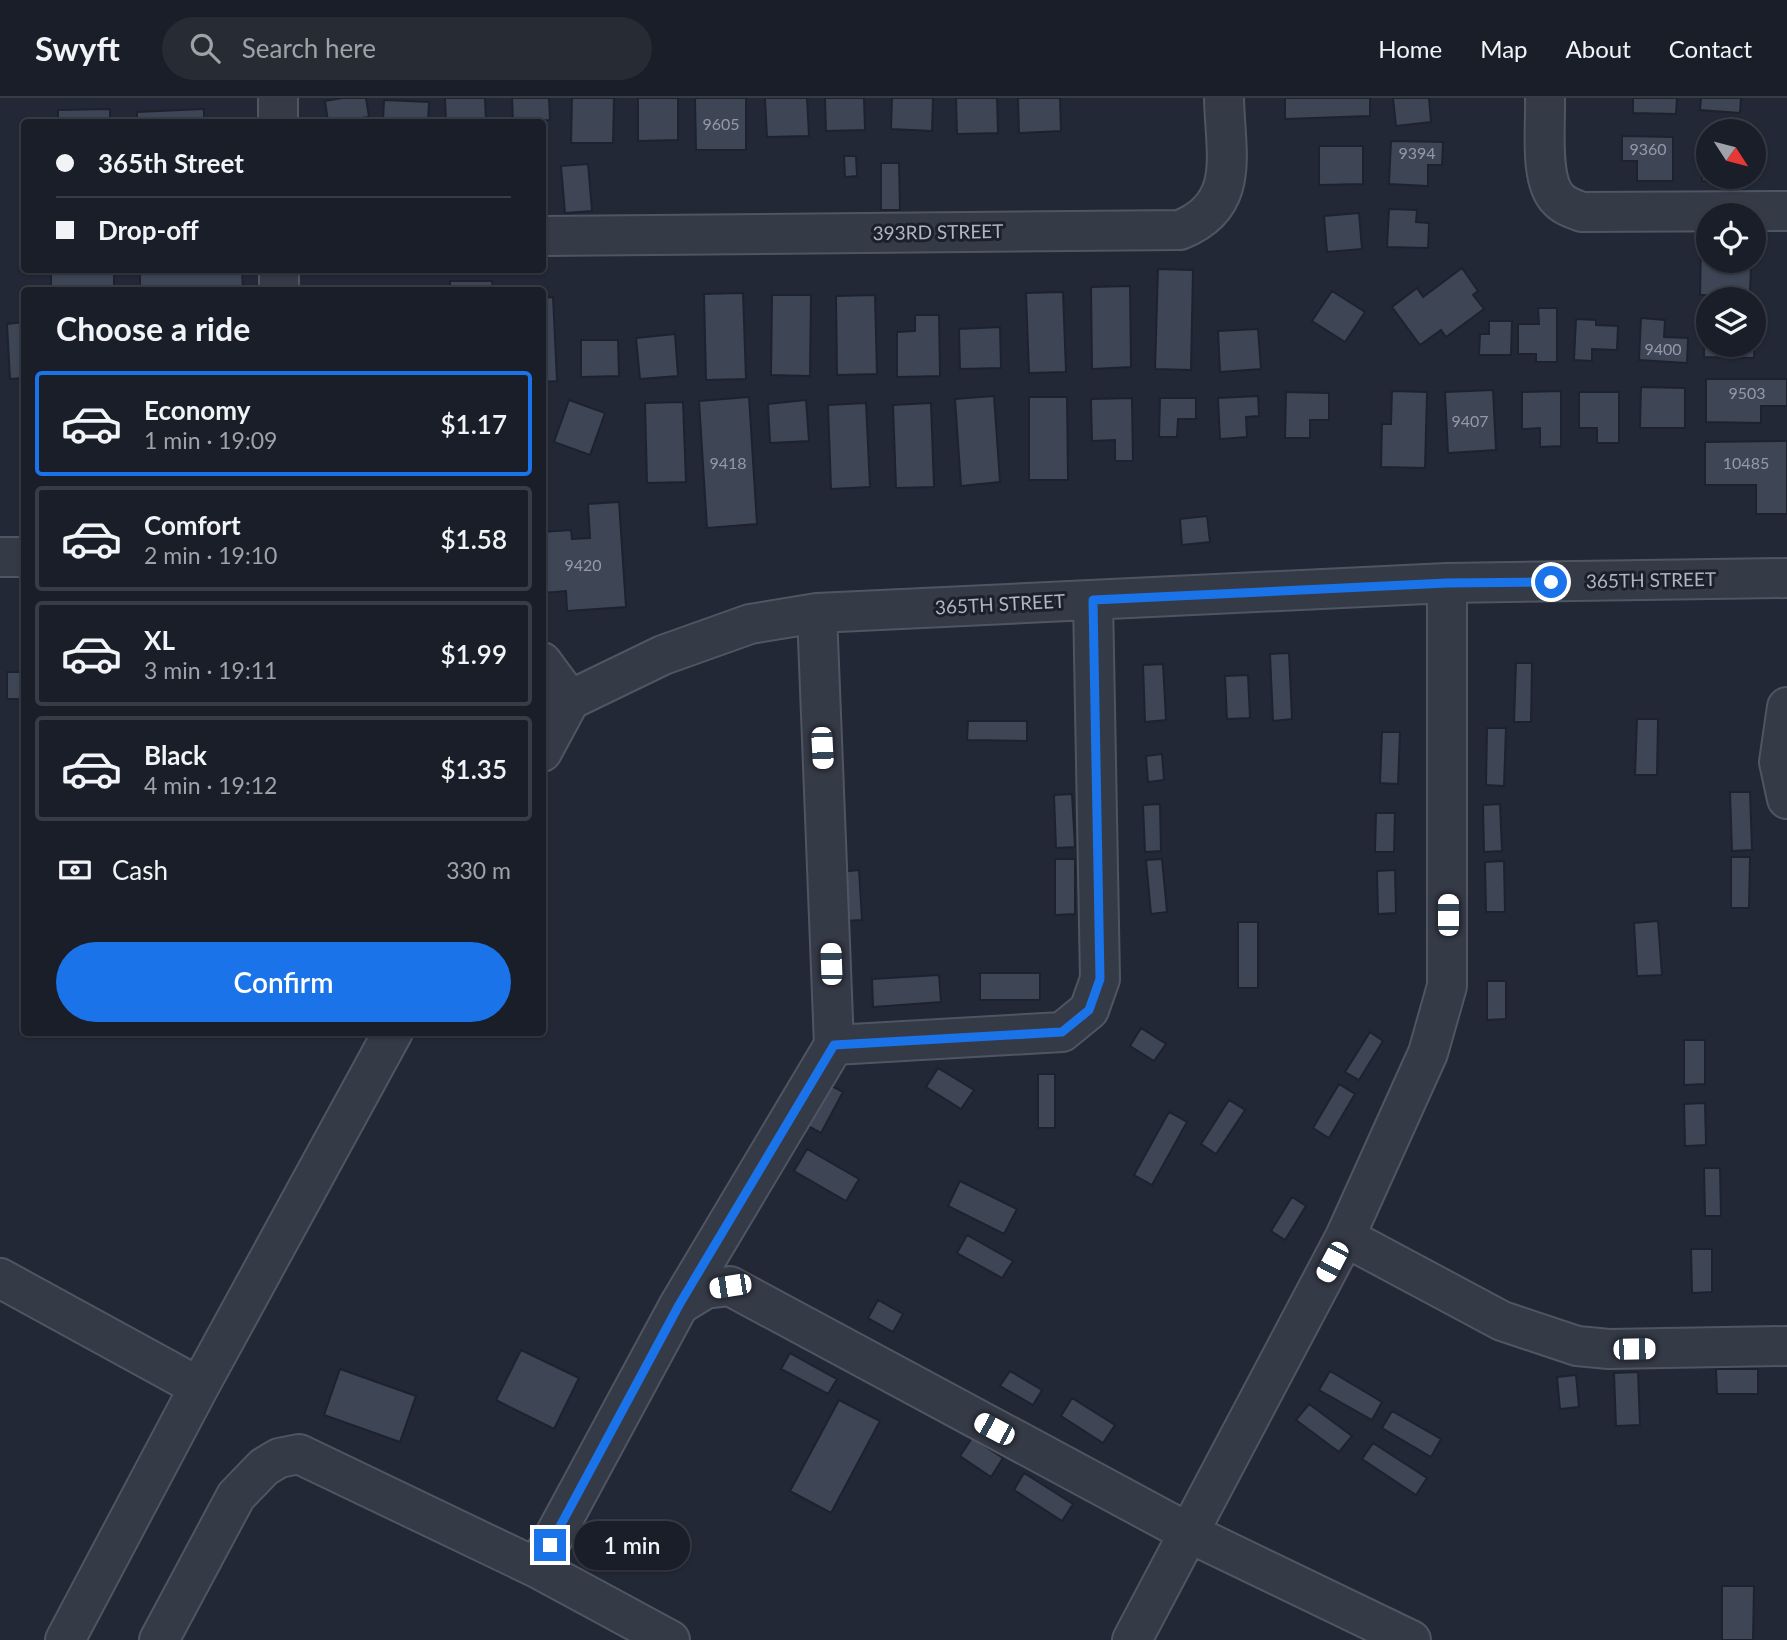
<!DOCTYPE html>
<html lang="en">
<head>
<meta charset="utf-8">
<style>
	body { margin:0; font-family:Lato,sans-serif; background:#272b34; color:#f1f3f6; height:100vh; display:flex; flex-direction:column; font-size:26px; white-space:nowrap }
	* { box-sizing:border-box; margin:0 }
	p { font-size:23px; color:#9fa2a8 }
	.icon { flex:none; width:38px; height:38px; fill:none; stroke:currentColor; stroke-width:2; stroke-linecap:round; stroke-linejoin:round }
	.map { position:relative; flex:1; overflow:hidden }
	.details { position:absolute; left:21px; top:189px; width:525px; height:749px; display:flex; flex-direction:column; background:#1a1e28; border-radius:7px; box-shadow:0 2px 5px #0004,0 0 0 2px #383c45 }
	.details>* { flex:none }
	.banner { position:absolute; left:21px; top:21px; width:525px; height:154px; border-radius:7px; box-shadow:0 2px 5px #0004,0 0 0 2px #383c45; display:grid; align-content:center; height:154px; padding:0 35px; background:#1a1e28 }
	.needle { width:46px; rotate:126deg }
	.fabs { position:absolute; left:1696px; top:21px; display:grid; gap:14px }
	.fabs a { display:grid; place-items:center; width:70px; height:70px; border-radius:50%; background:#1a1e28; box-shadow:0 2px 5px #0004,0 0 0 2px #383c45; font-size:35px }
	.end { position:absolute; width:32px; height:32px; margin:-16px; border:9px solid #1a73e8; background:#fff; box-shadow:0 0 0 4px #fff }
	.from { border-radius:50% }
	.bubble { position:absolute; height:49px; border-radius:24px; background:#1a1e28; box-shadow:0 2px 5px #0004,0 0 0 2px #383c45; font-size:23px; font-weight:600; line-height:49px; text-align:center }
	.car { position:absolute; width:21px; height:42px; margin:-21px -10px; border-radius:9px; box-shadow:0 0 5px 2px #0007; background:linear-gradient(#fff 24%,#345 0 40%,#fff 0 76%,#345 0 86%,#fff 0) }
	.banner b { display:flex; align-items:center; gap:24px; height:66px; font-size:26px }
	.banner b+b { border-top:2px solid #383c45 }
	.banner i { width:18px; height:18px; background:#f1f3f6 }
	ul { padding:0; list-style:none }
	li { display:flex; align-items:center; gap:21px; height:105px; margin:0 14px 10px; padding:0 21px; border:4px solid #383c45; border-radius:7px }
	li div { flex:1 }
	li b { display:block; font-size:26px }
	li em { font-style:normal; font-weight:600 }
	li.active { border-color:#1a73e8 }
	li>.icon { width:63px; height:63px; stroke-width:1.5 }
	h2 { padding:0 35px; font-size:32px; line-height:84px }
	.pay { display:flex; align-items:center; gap:18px; height:77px; padding:0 35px; font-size:26px }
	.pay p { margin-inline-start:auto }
	.primary-button { display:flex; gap:14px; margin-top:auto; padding:14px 35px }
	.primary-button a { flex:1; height:80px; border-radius:42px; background:#1a73e8; color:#fff; font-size:28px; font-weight:600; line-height:80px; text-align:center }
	header { display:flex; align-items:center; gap:42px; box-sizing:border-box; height:98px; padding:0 35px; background:#1a1e28; border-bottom:2px solid #383c45 }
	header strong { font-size:33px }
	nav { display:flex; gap:38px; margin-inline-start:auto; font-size:24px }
	.search { width:490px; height:63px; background:#272b34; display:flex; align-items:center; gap:18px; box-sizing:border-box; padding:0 24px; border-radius:38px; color:#9fa2a8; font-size:26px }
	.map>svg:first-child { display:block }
	.building { fill:#3e4656; stroke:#1d222e; stroke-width:2 }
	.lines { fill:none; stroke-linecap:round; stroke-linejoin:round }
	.minor-casing { stroke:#505562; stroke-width:42 }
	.minor { stroke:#353a47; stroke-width:38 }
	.route { stroke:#1a73e8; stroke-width:9 }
	.labels { text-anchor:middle; stroke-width:6; stroke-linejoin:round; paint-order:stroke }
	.number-label { font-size:16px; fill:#9499a8 }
	.street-label { font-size:19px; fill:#b0b5c3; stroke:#1b202c }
</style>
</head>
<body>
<header>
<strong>Swyft</strong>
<div class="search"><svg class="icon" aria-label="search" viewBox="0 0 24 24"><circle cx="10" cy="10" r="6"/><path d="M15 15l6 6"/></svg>Search here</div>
<nav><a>Home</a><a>Map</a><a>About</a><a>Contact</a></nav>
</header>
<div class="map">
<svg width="1787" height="1542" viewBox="0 0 1787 1542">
	<rect width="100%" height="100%" fill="#222836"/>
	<!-- building -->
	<path class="building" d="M342,0H366L369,19L328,24L325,3Z
		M445,0H485L486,24H446Z
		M512,0H549L550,22L513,23Z
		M572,0H614L613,45H571Z
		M638,0H678V42L638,43Z
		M695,0H746V52H696Z
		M765,0H807L809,38L767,39Z
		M825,0H864L865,32L826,33Z
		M892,0H933L932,33L891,31Z
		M956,0H997L998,35L957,36Z
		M1018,0H1060L1061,33L1019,35Z
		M1285,0H1370V18L1285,21Z
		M1393,0H1429L1431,24L1396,28Z
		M1633,0H1677L1676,16L1633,15Z
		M1701,0H1741L1740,15L1700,12Z
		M384,2L429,4L428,24H383Z
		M110,11V24H58V12Z
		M204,11V24H137V14Z
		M1622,38L1673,39V83H1637V63H1622Z
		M1703,38H1708V79H1749V84L1702,83Z
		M1391,43L1443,44L1442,67H1428V88L1389,86Z
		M1319,48H1363V86L1319,87Z
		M844,58H856L857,78L845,79Z
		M881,65H899L900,112H881Z
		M588,66L592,113L565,115L561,68Z
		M1389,111L1417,112L1416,124L1429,125L1428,150L1387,149Z
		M1359,115L1362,151L1327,154L1324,118Z
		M1701,148L1708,149V163H1738V166H1751L1750,197H1700Z
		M1462,170L1478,193L1473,197L1484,211L1446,239L1441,232L1420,247L1392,209L1417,190L1423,199Z
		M1158,171L1193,172L1191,272L1155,271Z
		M51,172H114V192H51Z
		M140,172H242L243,192H140Z
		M450,183H492L493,192H450Z
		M1130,188L1131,269L1092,271L1091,189Z
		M1332,193L1365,214L1345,244L1312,223Z
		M1063,194L1066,274L1029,275L1026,195Z
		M743,195L746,281L706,282L704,196Z
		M772,197H811L810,278L771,277Z
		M875,197L877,276L837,277L836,198Z
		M553,199L557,283L542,284V200Z
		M1538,210H1557V264H1536V256H1518V226H1539Z
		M915,217H939L940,278L897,279V234L915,233Z
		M1705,219L1708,220V247H1754L1755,220L1754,260L1704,259Z
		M1641,220L1665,222L1664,239L1688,240L1687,265L1639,262Z
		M1576,221L1596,222V227L1618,228L1617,252L1592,251V263L1574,262Z
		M1489,223H1512L1511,257H1479L1480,236H1489Z
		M24,224V280L10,281L7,226Z
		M1000,229L1001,270L960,271L959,231Z
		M1258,231L1261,271L1220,274L1218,233Z
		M675,236L678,278L640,281L636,240Z
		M581,242H618L619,278L581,279Z
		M1706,281H1787V308H1761V325L1706,324Z
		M1641,289L1685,290V330H1640Z
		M1493,292L1496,352L1448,355L1445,294Z
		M1392,293L1427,294L1425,370L1381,369L1382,326H1391Z
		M1561,293V348L1540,349V330L1522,331V294Z
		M1286,294L1329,295V322H1310V340H1285Z
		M1579,294H1619V345H1597V330H1579Z
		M994,298L1000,384L961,388L955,301Z
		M1258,298L1259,318L1246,319L1247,339L1220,341L1218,300Z
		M749,299L757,426L707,430L699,303Z
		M1029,299H1067L1068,382H1029Z
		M1132,300L1133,363H1115V342L1092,343L1091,301Z
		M1160,300H1196V321H1178L1177,339H1159Z
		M569,302L605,315L590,357L554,344Z
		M806,302L809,343L770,345L768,306Z
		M683,304L686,384L647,385L645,305Z
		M866,305L870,389L831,391L828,307Z
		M931,305L934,389L896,390L893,307Z
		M1787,343V416H1756V387H1705V344Z
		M619,404L626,509L567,513L566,493L542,495V434L571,432L572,441L590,440L588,406Z
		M1207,418L1210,444L1182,447L1180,421Z
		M1289,555L1292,621L1273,623L1270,556Z
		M1516,565H1532L1531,624H1514Z
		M1163,566L1166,622L1145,624L1143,567Z
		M7,574H24V601H7Z
		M1248,577L1250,620L1227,621L1225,578Z
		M1637,621H1658L1657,677H1635Z
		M968,623H1027V643L967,642Z
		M1487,630H1506L1504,688L1486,687Z
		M1382,634H1400L1398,686L1380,685Z
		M1162,656L1164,682L1148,684L1146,658Z
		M1730,694H1750L1752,752L1732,753Z
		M1072,696L1075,749L1056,750L1054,697Z
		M1160,706L1161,753L1145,754L1143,707Z
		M1500,706L1502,753L1484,754L1483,707Z
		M1376,715H1395L1394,754H1375Z
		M1731,759H1750L1749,810H1731Z
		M1055,761H1075V816L1055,817Z
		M1162,761L1167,814L1151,816L1146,762Z
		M1504,763L1505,814H1486L1485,764Z
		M859,772L862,822L843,823L840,774Z
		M1395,772L1396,815L1378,816L1377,773Z
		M1658,823L1662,877L1637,878L1634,825Z
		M1238,824H1258V890H1238Z
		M980,875H1040V902H980Z
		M939,877L941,904L873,909L872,881Z
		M1487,883H1506V921L1487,922Z
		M1141,930L1166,946L1154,963L1130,948Z
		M1370,934L1383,943L1359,982L1345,974Z
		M1684,942H1705V986L1684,987Z
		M938,970L974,992L961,1011L926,989Z
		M1038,976H1055V1030H1038Z
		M1339,986L1355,996L1329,1040L1313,1030Z
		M830,987L843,994L821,1035L808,1028Z
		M1229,1002L1245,1012L1216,1056L1201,1046Z
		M1705,1005L1706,1047L1685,1048L1684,1006Z
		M1169,1014L1187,1024L1152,1087L1134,1077Z
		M807,1051L859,1081L846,1103L794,1073Z
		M1704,1070H1720L1721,1118H1705Z
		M960,1083L1017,1111L1004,1136L948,1108Z
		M1292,1099L1306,1108L1285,1142L1271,1133Z
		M967,1137L1013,1163L1002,1180L957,1155Z
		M1691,1151H1712V1194L1692,1195Z
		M878,1202L903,1216L893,1234L868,1220Z
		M521,1252L579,1280L554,1331L496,1302Z
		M790,1255L837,1281L828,1296L781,1271Z
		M340,1271L416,1298L400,1344L324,1317Z
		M1716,1271H1758V1296H1717Z
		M1010,1273L1042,1292L1033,1307L1000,1288Z
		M1330,1273L1382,1304L1372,1322L1319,1292Z
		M1638,1274L1640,1327L1616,1328L1614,1275Z
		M1576,1277L1579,1309L1560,1311L1557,1279Z
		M1072,1300L1115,1327L1103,1345L1061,1318Z
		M839,1302L880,1323L831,1415L790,1393Z
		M1309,1306L1352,1338L1339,1354L1296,1322Z
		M1392,1313L1441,1341L1431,1359L1382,1330Z
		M972,1340L1003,1360L991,1379L960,1358Z
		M1373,1345L1427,1380L1416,1397L1362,1361Z
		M1024,1375L1073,1406L1062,1423L1014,1392Z
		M1722,1488H1754L1753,1542H1722Z"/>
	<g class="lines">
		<defs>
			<path id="minor" d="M278,0V24
				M1545,0C1546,27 1539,82 1558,101C1564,108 1574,111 1582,114L1787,113
				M542,138L1180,132C1242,107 1225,55 1224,0
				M279,172V192
				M0,459H24
				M542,564L570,602L663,557L750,526L817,515L1447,485L1787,480
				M1787,609L1779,664L1787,701
				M542,654L570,602
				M834,947L1062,934L1089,912L1100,881L1093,502
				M1345,1139L1502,1223L1577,1248L1609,1251L1787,1248
				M0,1180L199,1289
				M679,1207L705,1191L730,1188L1187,1434L1411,1542
				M537,1470L679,1207L834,947L817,515
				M65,1542L199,1289L393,934
				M159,1542L236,1398L264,1369L279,1360L299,1356L537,1470L670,1542
				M1132,1542L1345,1139L1428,955L1447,888V485"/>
		</defs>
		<!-- minor casing -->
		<use href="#minor" class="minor-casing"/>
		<!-- minor -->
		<use href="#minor" class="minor"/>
	</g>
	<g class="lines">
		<!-- route -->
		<path class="route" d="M550,1447L679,1207L834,947L1062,934L1089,912L1100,881L1093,502L1447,485L1551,484"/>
	</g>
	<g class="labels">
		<!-- number labels -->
		<g class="number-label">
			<text x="721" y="32">9605</text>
			<text x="1648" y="57">9360</text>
			<text x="1417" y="61">9394</text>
			<text x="1663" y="257">9400</text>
			<text x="1747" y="301">9503</text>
			<text x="1470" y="329">9407</text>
			<text x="728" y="371">9418</text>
			<text x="1746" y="371">10485</text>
			<text x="583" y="473">9420</text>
		</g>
		<!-- street labels -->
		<g class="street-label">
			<text transform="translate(938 134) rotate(-1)" y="7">393RD STREET</text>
			<text transform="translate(1651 482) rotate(-1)" y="7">365TH STREET</text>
			<text transform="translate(1000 506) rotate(-3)" y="7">365TH STREET</text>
		</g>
	</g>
</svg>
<div class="fabs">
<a><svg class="needle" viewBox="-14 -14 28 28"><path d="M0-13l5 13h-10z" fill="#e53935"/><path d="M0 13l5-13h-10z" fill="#9fa2a8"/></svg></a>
<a><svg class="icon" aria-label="locate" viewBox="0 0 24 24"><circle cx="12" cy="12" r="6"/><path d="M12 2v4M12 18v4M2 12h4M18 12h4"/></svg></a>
<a><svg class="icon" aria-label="layers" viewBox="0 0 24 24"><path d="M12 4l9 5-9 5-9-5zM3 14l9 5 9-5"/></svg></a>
</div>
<i class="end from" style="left:1551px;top:484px"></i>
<i class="end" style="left:550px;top:1447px"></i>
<div class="bubble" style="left:574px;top:1423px;width:116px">1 min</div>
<i class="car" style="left:822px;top:650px;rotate:177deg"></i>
<i class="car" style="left:1448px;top:817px;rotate:0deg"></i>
<i class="car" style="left:831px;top:866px;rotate:358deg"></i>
<i class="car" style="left:1332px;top:1164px;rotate:208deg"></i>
<i class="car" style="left:730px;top:1188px;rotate:261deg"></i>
<i class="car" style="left:1634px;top:1251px;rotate:89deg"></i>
<i class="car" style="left:994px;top:1331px;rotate:298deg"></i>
<div class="banner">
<b><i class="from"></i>365th Street</b>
<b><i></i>Drop-off</b>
</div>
<section class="details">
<h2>Choose a ride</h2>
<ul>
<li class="active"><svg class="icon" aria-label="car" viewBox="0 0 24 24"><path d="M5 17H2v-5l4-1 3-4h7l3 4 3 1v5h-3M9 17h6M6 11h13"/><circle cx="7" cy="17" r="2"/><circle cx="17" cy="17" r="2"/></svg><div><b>Economy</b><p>1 min · 19:09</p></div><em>$1.17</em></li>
<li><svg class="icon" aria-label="car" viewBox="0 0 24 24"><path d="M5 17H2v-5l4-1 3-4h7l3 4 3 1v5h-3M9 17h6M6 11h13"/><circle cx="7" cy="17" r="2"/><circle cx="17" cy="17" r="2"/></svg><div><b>Comfort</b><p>2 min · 19:10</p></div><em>$1.58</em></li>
<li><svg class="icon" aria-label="car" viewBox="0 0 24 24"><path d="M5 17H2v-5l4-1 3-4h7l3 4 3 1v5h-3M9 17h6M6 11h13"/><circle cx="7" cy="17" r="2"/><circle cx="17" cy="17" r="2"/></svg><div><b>XL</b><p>3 min · 19:11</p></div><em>$1.99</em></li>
<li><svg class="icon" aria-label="car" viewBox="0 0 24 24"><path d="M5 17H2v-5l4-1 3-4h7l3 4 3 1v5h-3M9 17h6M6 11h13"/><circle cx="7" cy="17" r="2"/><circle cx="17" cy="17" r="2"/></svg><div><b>Black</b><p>4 min · 19:12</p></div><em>$1.35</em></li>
</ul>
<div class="pay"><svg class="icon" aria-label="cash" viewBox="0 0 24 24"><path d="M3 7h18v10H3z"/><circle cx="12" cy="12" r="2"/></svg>Cash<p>330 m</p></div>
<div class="primary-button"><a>Confirm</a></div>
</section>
</div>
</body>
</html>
